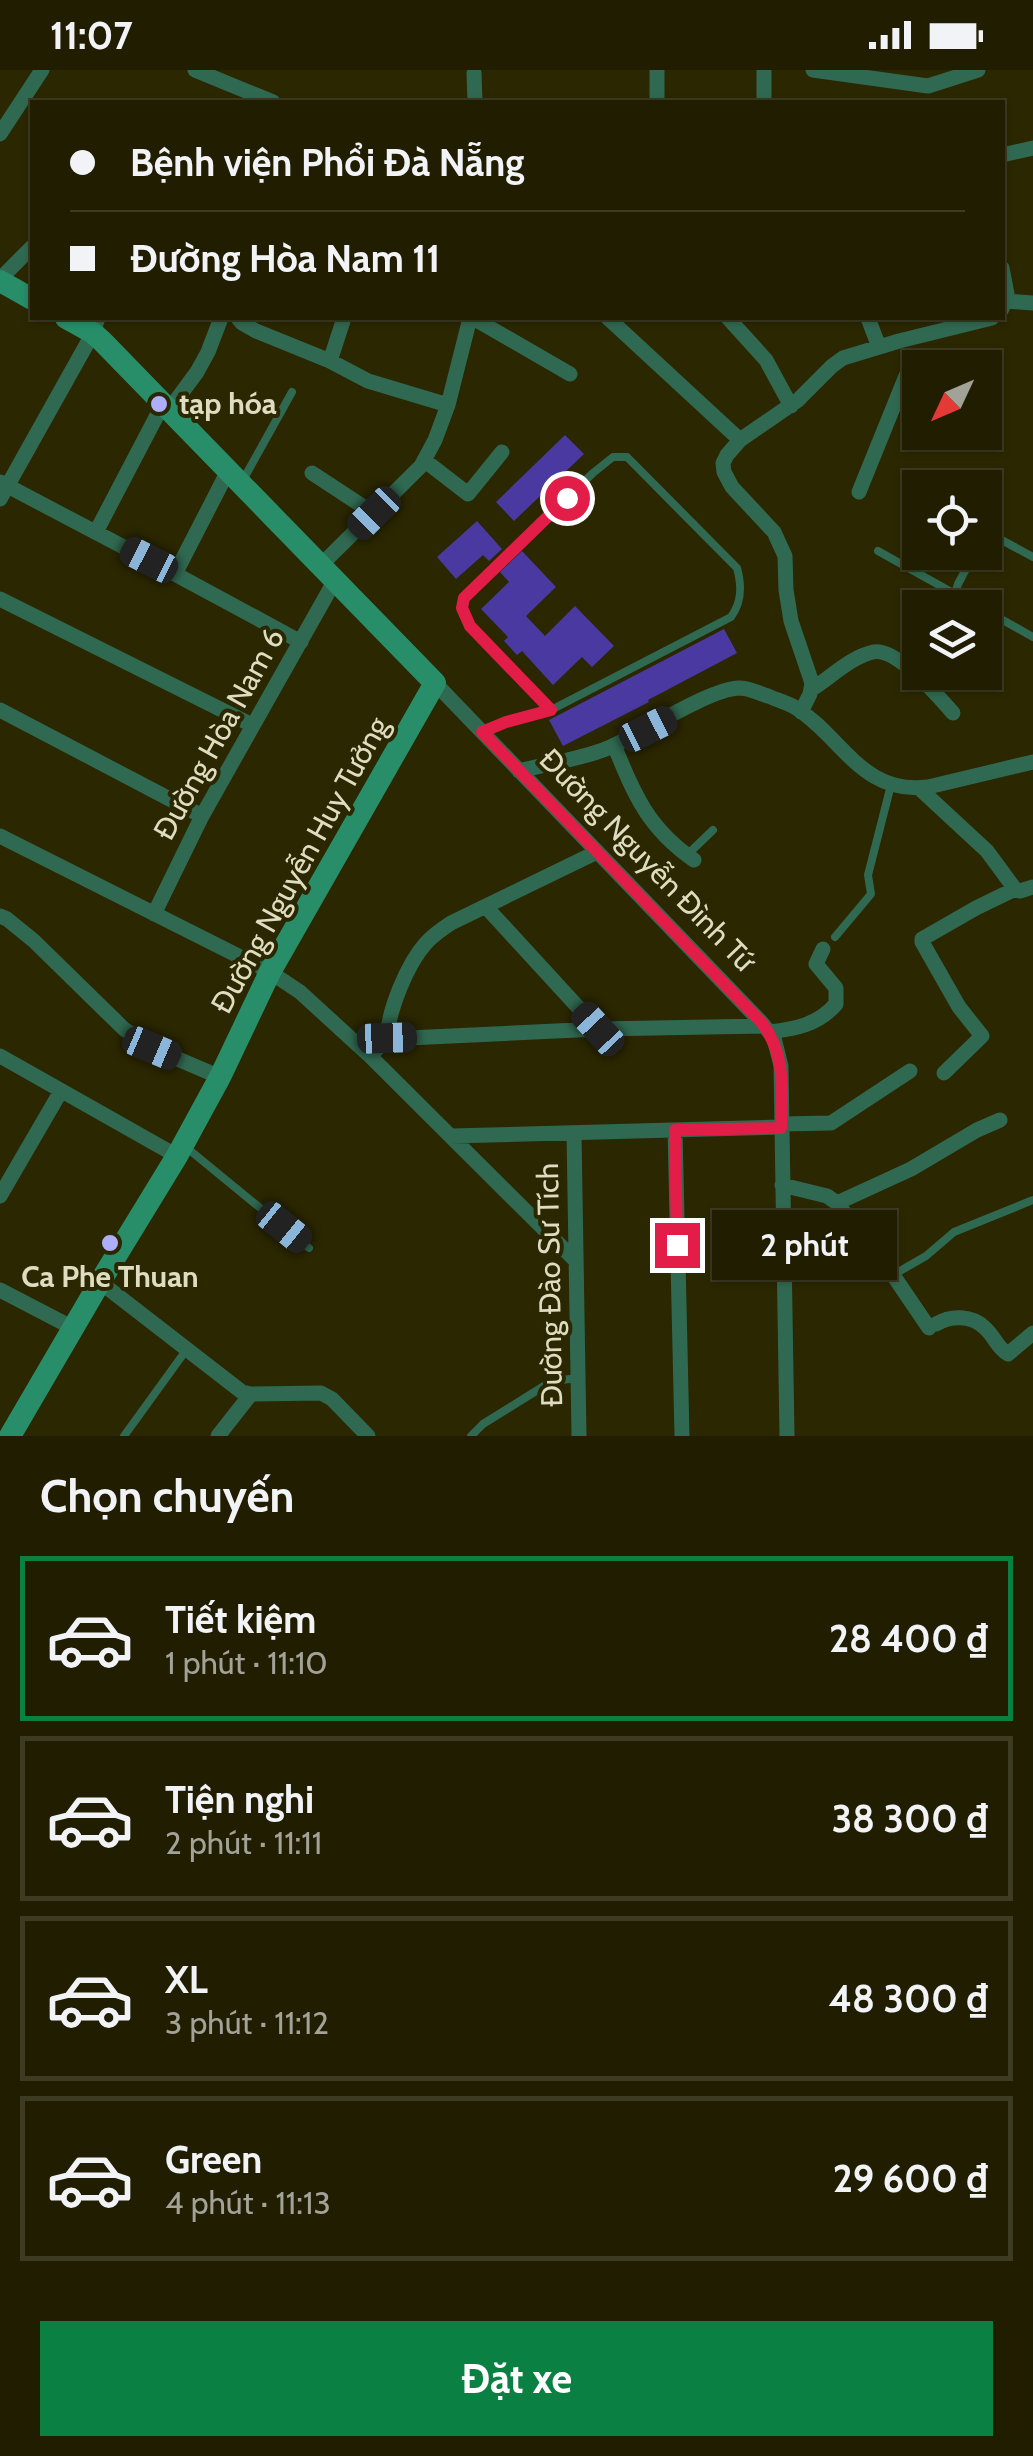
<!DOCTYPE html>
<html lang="vi">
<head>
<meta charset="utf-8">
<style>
	body { margin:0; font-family:Cabin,sans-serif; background:#28260a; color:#f1f3f6; height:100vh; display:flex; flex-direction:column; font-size:38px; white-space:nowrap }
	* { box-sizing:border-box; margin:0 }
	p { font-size:32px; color:#a2a299 }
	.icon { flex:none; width:55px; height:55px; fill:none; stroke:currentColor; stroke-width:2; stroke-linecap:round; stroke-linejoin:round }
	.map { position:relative; height:1366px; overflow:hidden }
	.side { display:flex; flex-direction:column; background:#201d00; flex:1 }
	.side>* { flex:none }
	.hud { position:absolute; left:30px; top:30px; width:975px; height:220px; border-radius:0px; box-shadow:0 2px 8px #0004,0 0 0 2px #3d3b22; display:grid; align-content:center; height:220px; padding:0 40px; background:#201d00 }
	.needle { width:65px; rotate:226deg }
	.controls { position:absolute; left:902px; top:280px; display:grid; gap:20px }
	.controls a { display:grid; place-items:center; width:100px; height:100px; border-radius:0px; background:#201d00; box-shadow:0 2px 8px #0004,0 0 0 2px #3d3b22; font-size:50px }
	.end { position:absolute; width:45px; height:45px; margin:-22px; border:12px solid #e11d48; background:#fff; box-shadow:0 0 0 5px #fff }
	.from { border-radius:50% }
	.bubble { position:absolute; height:70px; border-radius:0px; background:#201d00; box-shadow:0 2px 8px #0004,0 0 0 2px #3d3b22; font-size:32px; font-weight:700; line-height:70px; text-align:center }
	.car { position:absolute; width:30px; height:60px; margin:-30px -15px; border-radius:12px; box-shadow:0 0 8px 2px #0007; background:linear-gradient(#222 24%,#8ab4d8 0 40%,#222 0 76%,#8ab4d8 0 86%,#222 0) }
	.hud b { display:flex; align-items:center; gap:35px; height:95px; font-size:38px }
	.hud b+b { border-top:2px solid #3d3b22 }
	.hud i { width:25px; height:25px; background:#f1f3f6 }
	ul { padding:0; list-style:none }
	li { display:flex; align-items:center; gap:30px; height:165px; margin:0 20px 15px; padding:0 20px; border:5px solid #3d3b22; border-radius:0px }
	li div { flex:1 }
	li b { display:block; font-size:38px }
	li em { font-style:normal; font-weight:700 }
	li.current { border-color:#0b8043 }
	li>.icon { width:90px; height:90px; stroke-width:1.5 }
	h2 { padding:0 40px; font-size:45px; line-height:120px }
	.primary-button { display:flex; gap:20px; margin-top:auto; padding:20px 40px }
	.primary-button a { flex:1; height:115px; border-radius:0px; background:#0b8043; color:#fff; font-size:40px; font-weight:700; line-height:115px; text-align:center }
	.status { display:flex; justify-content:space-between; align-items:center; height:70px; padding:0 50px; background:#201d00; direction:ltr }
	.status svg { height:28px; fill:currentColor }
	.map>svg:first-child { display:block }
	.building { fill:#4939a1 }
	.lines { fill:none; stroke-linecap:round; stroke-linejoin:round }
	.lane { stroke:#306951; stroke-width:8 }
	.street { stroke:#306951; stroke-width:15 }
	.secondary { stroke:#288e69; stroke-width:22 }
	.route { stroke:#e11d48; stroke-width:12 }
	.poi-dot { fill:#afaefa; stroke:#2b2700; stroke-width:4 }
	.labels { text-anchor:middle; stroke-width:8; stroke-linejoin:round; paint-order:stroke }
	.poi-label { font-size:30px; font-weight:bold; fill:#dedcc1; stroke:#2b2700; text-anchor:start }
	.street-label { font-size:30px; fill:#dedcc1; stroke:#2b2700 }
</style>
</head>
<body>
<div class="status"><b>11:07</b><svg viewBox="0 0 49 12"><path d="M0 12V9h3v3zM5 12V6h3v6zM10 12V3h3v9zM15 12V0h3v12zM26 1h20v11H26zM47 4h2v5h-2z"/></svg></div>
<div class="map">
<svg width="1033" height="1366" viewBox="0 0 1033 1366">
	<rect width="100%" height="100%" fill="#2b2700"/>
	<!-- building -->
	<path class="building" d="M565,365L584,384L514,451L496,432Z
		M477,451L502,479L489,491L483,485L456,509L437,487Z
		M522,481L556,517L526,546L545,566L575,536L614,576L592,597L582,587L553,615L522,581L517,585L504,571L508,567L481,539L509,512L500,502Z
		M724,559L737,583L648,630L649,632L563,676L549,650Z"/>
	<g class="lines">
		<!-- lane -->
		<path class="lane" d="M243,410L292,322
			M985,461L1033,487
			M878,481L980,538
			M950,538L958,514L975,482
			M985,540L1033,567
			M482,662L506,652L551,640L731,547C742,532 742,516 737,498L627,387H613L593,403L463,527L462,538L470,556L551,640
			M687,785L713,760
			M835,867L871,824L868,805L891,715
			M187,1078L309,1178
			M893,1205L926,1186L954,1162L1033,1130
			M124,1366L187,1279
			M471,1366L483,1354L552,1311L579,1308"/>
		<!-- street -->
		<path class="street" d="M195,0L273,32
			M657,0V32
			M764,0V32
			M813,0L928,16L978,0
			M474,3L475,32
			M0,64L42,0
			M1002,85L1033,78
			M1002,198L1007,224L1002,239
			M0,209L32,177
			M1006,231L1033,233
			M238,248L242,253L256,261L330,291L368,311L448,335
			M473,248L570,304
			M608,248L740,370
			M728,248L766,290L791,336
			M868,248L879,277
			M330,291L344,248
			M985,330L994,334
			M169,340L197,302L208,282L221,248
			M424,390L468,424L502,382
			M312,403L373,443
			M0,412L175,504L301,572
			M859,422L910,296
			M0,429L93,263L98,248
			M96,462L163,334
			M320,496L421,396L435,370L448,335L470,248
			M175,504L228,401
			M0,529L252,655
			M435,613L761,952L774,968L781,996L787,1366
			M812,619C831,607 851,587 873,582C896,577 939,627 953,643
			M0,640L202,746
			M801,642L810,624L812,613L791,551L786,520L785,486L774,462L732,417L724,402L723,393L727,385L740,370L798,330L832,296L843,288L899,271L992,248
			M614,675C635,726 648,758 694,790
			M519,701C549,693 579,690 608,678C640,665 708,619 739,618C749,618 758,623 768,626C777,630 788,633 796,638C843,668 862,725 928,717L1033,692
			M919,718L987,781L1015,819
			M0,766L270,902L300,922L370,986L576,1191
			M486,837L598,959
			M154,844L202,746L334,512
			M0,846L7,849L34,871L124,959L152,978L220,1007
			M769,962C795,959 818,955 836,934V918L816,894L823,879
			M387,969L598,959L764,956
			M0,986L177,1086
			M370,986L387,969C388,941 407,894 426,873C433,865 442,859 451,853L597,782
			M944,1003L982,966L959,937L922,872V869L976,838L1015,819L1020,821L1033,817
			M781,1054L831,1053L910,1001
			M675,1060L682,1366
			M574,1063L579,1366
			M451,1066L781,1057
			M782,1115L827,1126L837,1133L893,1205L929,1258
			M0,1126L61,1021
			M837,1133L911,1099L977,1060L1000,1050
			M783,1184C810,1180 836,1177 857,1159
			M100,1212L242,1322L251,1324L321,1323L332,1329L368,1366
			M0,1220L73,1258
			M936,1254C951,1245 972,1245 985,1258C995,1267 997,1278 1008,1284L1033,1263
			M218,1366L251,1324"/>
		<!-- secondary -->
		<path class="secondary" d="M0,211L32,229
			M10,1366L100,1212L177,1086L220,1007L270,902L435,613L102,271L93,263L66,248"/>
	</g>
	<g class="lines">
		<!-- route -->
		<path class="route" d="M567,428L464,528L462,538L470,556L551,640L506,652L482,662L761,952C786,983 782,1019 781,1058L675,1060L677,1175"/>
	</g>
	<!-- markers -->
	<g class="poi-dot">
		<circle cx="159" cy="334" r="10"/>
		<circle cx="110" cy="1173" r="10"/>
	</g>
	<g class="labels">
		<!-- poi labels -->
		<g class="poi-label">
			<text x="179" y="344">tạp hóa</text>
			<text x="110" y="1217" text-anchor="middle">Ca Phe Thuan</text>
		</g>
		<!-- street labels -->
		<g class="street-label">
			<text transform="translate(219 664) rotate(-61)" y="10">Đường Hòa Nam 6</text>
			<text transform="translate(647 790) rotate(46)" y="10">Đường Nguyễn Đình Tứ</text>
			<text transform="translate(300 795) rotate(-61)" y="10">Đường Nguyễn Huy Tưởng</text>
			<text transform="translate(550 1215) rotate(-91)" y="10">Đường Đào Sư Tích</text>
		</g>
	</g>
</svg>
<div class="controls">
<a><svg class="needle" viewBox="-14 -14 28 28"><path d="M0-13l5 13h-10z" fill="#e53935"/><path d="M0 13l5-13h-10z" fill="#a2a299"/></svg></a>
<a><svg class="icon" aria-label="locate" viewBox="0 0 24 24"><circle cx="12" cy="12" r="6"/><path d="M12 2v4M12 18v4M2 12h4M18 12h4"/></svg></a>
<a><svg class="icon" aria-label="layers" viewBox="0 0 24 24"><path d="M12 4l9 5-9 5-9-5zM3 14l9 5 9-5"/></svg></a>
</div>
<i class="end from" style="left:567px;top:428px"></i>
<i class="end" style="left:677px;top:1175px"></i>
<div class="bubble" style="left:712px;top:1140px;width:185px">2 phút</div>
<i class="car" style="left:374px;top:443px;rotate:225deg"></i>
<i class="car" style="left:149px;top:490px;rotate:297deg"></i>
<i class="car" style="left:648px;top:659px;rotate:63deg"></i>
<i class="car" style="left:598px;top:959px;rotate:317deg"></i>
<i class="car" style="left:387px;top:968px;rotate:88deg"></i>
<i class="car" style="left:152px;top:978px;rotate:113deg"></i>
<i class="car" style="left:284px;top:1157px;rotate:129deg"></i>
<div class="hud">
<b><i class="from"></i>Bệnh viện Phổi Đà Nẵng</b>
<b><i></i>Đường Hòa Nam 11</b>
</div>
</div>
<section class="side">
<h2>Chọn chuyến</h2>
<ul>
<li class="current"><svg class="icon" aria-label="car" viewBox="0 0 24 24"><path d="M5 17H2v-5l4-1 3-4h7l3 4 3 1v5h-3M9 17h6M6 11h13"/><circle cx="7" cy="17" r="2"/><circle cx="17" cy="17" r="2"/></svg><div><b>Tiết kiệm</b><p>1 phút · 11:10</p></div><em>28 400 ₫</em></li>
<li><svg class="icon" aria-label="car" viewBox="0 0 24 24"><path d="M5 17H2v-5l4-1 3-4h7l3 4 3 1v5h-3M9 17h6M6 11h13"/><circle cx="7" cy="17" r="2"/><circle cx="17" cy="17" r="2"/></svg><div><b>Tiện nghi</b><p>2 phút · 11:11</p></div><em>38 300 ₫</em></li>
<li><svg class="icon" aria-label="car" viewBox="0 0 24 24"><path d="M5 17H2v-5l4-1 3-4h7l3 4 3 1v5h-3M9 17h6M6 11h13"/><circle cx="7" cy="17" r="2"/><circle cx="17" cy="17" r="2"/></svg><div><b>XL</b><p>3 phút · 11:12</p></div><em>48 300 ₫</em></li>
<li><svg class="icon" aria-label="car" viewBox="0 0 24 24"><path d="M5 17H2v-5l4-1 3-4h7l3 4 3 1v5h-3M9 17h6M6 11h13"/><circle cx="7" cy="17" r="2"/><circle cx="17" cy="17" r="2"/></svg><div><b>Green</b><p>4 phút · 11:13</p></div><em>29 600 ₫</em></li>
</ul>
<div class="primary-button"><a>Đặt xe</a></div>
</section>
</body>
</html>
